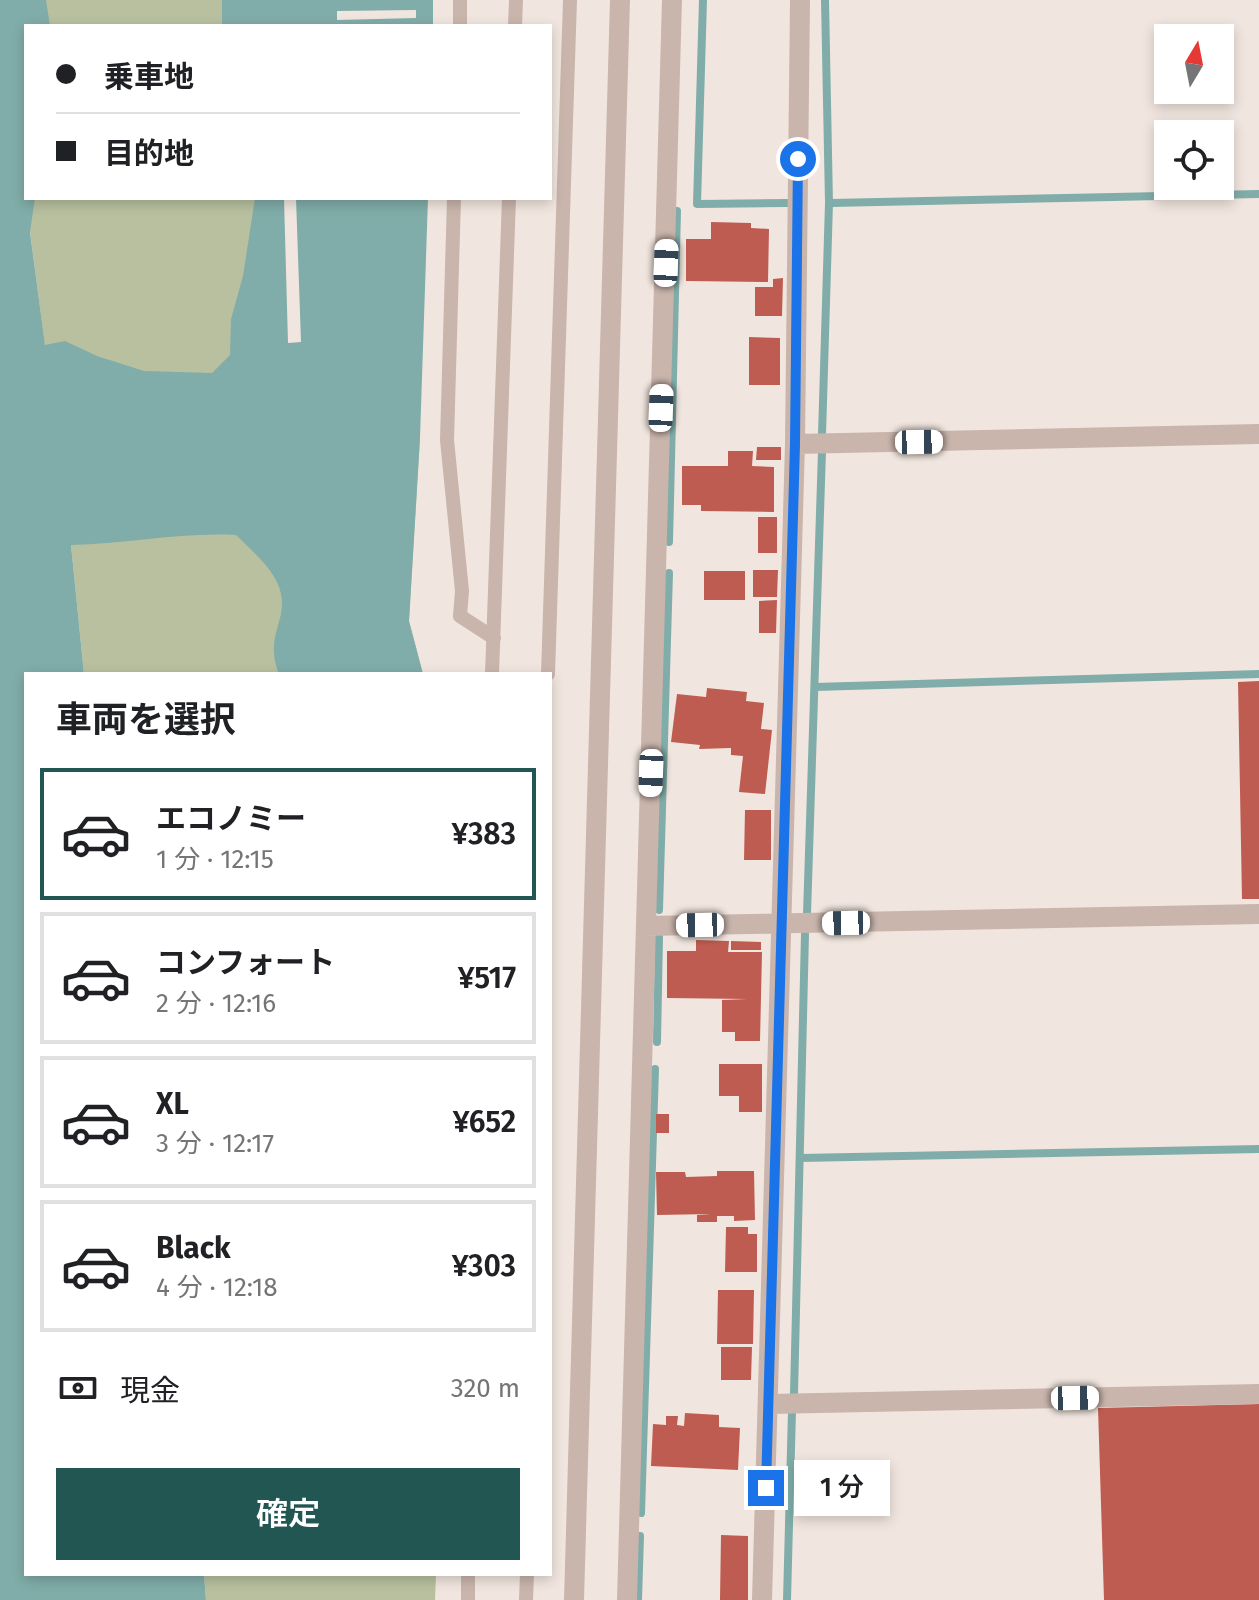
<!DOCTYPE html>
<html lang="ja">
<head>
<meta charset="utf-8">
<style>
	body { margin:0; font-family:"Fira Sans","Noto Sans JP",sans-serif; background:#f6f6f6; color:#202124; height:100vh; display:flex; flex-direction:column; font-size:30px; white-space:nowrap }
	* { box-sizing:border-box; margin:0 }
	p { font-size:26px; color:#757577 }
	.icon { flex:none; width:44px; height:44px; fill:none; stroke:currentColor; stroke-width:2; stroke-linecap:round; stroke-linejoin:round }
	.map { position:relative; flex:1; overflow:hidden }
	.side { position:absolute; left:24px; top:672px; width:528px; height:904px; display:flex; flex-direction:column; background:#fff; border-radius:0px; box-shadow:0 4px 12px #0003 }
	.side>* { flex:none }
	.banner { position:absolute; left:24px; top:24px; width:528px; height:176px; border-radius:0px; box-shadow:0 4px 12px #0003; display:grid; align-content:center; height:176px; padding:0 32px; background:#fff }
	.needle { width:52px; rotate:10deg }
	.fabs { position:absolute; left:1154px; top:24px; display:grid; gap:16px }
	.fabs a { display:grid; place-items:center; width:80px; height:80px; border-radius:0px; background:#fff; box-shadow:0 4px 12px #0003; font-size:40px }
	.end { position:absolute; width:36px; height:36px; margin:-18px; border:10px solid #1a73e8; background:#fff; box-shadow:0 0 0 4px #fff }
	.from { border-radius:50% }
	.bubble { position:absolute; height:56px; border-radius:0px; background:#fff; box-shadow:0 4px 12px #0003; font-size:26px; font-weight:600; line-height:56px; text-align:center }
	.car { position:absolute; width:24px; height:48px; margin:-24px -12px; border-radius:10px; box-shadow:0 0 6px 2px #0007; background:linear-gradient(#fff 24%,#345 0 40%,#fff 0 76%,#345 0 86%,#fff 0) }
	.banner b { display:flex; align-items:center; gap:28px; height:76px; font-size:30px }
	.banner b+b { border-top:2px solid #e0e0e0 }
	.banner i { width:20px; height:20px; background:#202124 }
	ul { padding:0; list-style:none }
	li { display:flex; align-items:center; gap:24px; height:132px; margin:0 16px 12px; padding:0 16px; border:4px solid #e0e0e0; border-radius:0px }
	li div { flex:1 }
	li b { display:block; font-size:30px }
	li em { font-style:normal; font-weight:600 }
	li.on { border-color:#225653 }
	li>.icon { width:72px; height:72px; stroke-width:1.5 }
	h2 { padding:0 32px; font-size:36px; line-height:96px }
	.pay { display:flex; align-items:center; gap:20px; height:88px; padding:0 32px; font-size:30px }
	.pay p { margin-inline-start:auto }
	.button { display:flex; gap:16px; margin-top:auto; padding:16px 32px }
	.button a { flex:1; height:92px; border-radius:0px; background:#225653; color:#fff; font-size:32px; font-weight:600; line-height:92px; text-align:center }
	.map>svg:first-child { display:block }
	.green { fill:#b9c0a0 }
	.water { fill:#80ada9 }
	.pier { fill:#f1e6df }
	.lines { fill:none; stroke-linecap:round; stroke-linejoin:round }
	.stream { stroke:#80ada9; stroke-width:8 }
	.building { fill:#be5c51 }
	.service { stroke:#c9b5ac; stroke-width:14 }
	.minor { stroke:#c9b5ac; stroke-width:20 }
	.tertiary { stroke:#c9b5ac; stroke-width:20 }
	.route { stroke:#1a73e8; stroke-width:10 }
</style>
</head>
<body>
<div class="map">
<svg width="1259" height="1600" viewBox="0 0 1259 1600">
	<rect width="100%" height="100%" fill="#f1e6df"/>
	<!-- green -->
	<path class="green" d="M0,0H305L294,26H26V198H298L280,378L50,385Z
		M420,438L409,621L423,674H84L71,545Z
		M204,1574H436L435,1600H206Z"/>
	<!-- water -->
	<path class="water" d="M0,0H46L50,26H26V198H35L30,232L45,345L65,341L97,356L144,371L212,373L230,355L231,319L243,276L255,198H428L420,438L409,621L423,674H279C264,637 287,622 281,594C277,571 252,551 236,535C181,532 126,544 71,545L84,674H26V1574H204L206,1600H0Z
		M222,0H433V26H222Z"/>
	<!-- pier -->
	<path class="pier" d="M416,10V18L337,20V11Z
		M284,198H296L301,342L288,343Z"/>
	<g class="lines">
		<!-- stream -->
		<path class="stream" d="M703,0L697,204L787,203
			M832,203L1259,194
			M822,435L829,203L825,0
			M669,542L677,211
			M815,687L1259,674
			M659,910L669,573
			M807,914L822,451
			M657,1042L659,937
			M800,1158L1259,1149
			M794,1394L805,934
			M641,1513L655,1069
			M638,1600L640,1536
			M787,1600L792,1411"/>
	</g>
	<!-- building -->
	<path class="building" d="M711,222L751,223V228L769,229L768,282L686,281V239H711Z
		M783,278L782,316H755V287H773V279Z
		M749,337L780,338V385H749Z
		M757,447H781V460H756Z
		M728,451H753L752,466L774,467V512L701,511V505H682V466H728Z
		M758,517H777V553H758Z
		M753,570H778L777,597H753Z
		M704,571H745V600H704Z
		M777,600L776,633H759V601Z
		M1259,681V899H1242L1238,682Z
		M707,688L747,692L746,701L764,703L761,729L772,730L765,794L739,792L743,756L731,755V748L699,749L700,745L671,742L677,694L706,697Z
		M745,810H771V860H744Z
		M696,940L729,941L728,952H762L760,1041H735V1032H722V1000L747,999L667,998V951H696Z
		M731,941L761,942V950H731Z
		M719,1064H762V1112H739V1096H719Z
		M656,1114H669V1133H656Z
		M717,1171H754L755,1220L734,1221V1216H717V1222H697V1215L711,1214L657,1215L656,1172H685L686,1177L717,1176Z
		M726,1227H748V1234H757V1272H725Z
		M718,1290H754L753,1344H717Z
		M721,1347H752L751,1380H721Z
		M1259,1404V1600H1104L1098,1408Z
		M685,1413L719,1415V1427L740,1428L738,1470L651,1466L653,1424L666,1425V1416H678L677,1425L684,1426Z
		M721,1535L748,1536V1600H720Z"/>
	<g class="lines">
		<!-- service -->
		<path class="service" d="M460,26V0
			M515,26L516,0
			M454,198L447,440L462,591L460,616L494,638
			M492,674L509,198
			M548,674L570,0
			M468,1600V1574
			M526,1600L527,1574"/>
		<!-- minor -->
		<path class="minor" d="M795,444L1259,434
			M646,926L1259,914
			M769,1404L1259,1394
			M627,1600L672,0
			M762,1600L795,444L800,0"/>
		<!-- tertiary -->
		<path class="tertiary" d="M574,1600L620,0"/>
	</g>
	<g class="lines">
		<!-- route -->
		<path class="route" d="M766,1488L795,444L798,159"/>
	</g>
</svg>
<div class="fabs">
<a><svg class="needle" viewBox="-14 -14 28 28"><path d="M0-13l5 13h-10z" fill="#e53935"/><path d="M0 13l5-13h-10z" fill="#757577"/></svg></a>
<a><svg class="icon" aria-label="locate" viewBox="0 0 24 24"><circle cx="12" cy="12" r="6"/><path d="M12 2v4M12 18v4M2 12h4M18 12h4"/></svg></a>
</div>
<i class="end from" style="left:798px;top:159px"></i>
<i class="end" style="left:766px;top:1488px"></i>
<div class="bubble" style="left:794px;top:1460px;width:96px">1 分</div>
<i class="car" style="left:666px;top:263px;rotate:2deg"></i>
<i class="car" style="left:661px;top:408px;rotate:2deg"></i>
<i class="car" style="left:919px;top:442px;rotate:89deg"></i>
<i class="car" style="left:651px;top:773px;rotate:182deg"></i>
<i class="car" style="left:846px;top:923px;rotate:269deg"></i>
<i class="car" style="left:700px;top:925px;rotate:269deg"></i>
<i class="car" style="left:1075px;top:1398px;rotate:89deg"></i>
<div class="banner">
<b><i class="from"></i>乗車地</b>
<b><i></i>目的地</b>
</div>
<section class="side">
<h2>車両を選択</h2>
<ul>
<li class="on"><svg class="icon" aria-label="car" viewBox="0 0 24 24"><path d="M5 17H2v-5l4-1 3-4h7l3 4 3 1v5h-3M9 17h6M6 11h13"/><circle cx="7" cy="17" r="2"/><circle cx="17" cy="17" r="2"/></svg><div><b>エコノミー</b><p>1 分 · 12:15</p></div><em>¥383</em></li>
<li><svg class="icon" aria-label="car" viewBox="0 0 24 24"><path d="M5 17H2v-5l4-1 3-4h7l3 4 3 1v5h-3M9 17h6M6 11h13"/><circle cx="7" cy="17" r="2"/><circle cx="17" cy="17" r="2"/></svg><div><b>コンフォート</b><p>2 分 · 12:16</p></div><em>¥517</em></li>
<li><svg class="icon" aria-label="car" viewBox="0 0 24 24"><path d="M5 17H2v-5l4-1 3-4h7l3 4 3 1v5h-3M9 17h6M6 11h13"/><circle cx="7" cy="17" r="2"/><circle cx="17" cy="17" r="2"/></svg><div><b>XL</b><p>3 分 · 12:17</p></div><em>¥652</em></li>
<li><svg class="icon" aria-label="car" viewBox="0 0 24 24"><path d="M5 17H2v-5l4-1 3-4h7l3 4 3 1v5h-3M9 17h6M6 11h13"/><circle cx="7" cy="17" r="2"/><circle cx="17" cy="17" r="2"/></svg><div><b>Black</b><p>4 分 · 12:18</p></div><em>¥303</em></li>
</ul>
<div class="pay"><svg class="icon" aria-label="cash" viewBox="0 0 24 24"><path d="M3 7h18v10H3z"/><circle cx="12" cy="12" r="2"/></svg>現金<p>320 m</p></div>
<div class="button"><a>確定</a></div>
</section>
</div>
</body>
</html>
